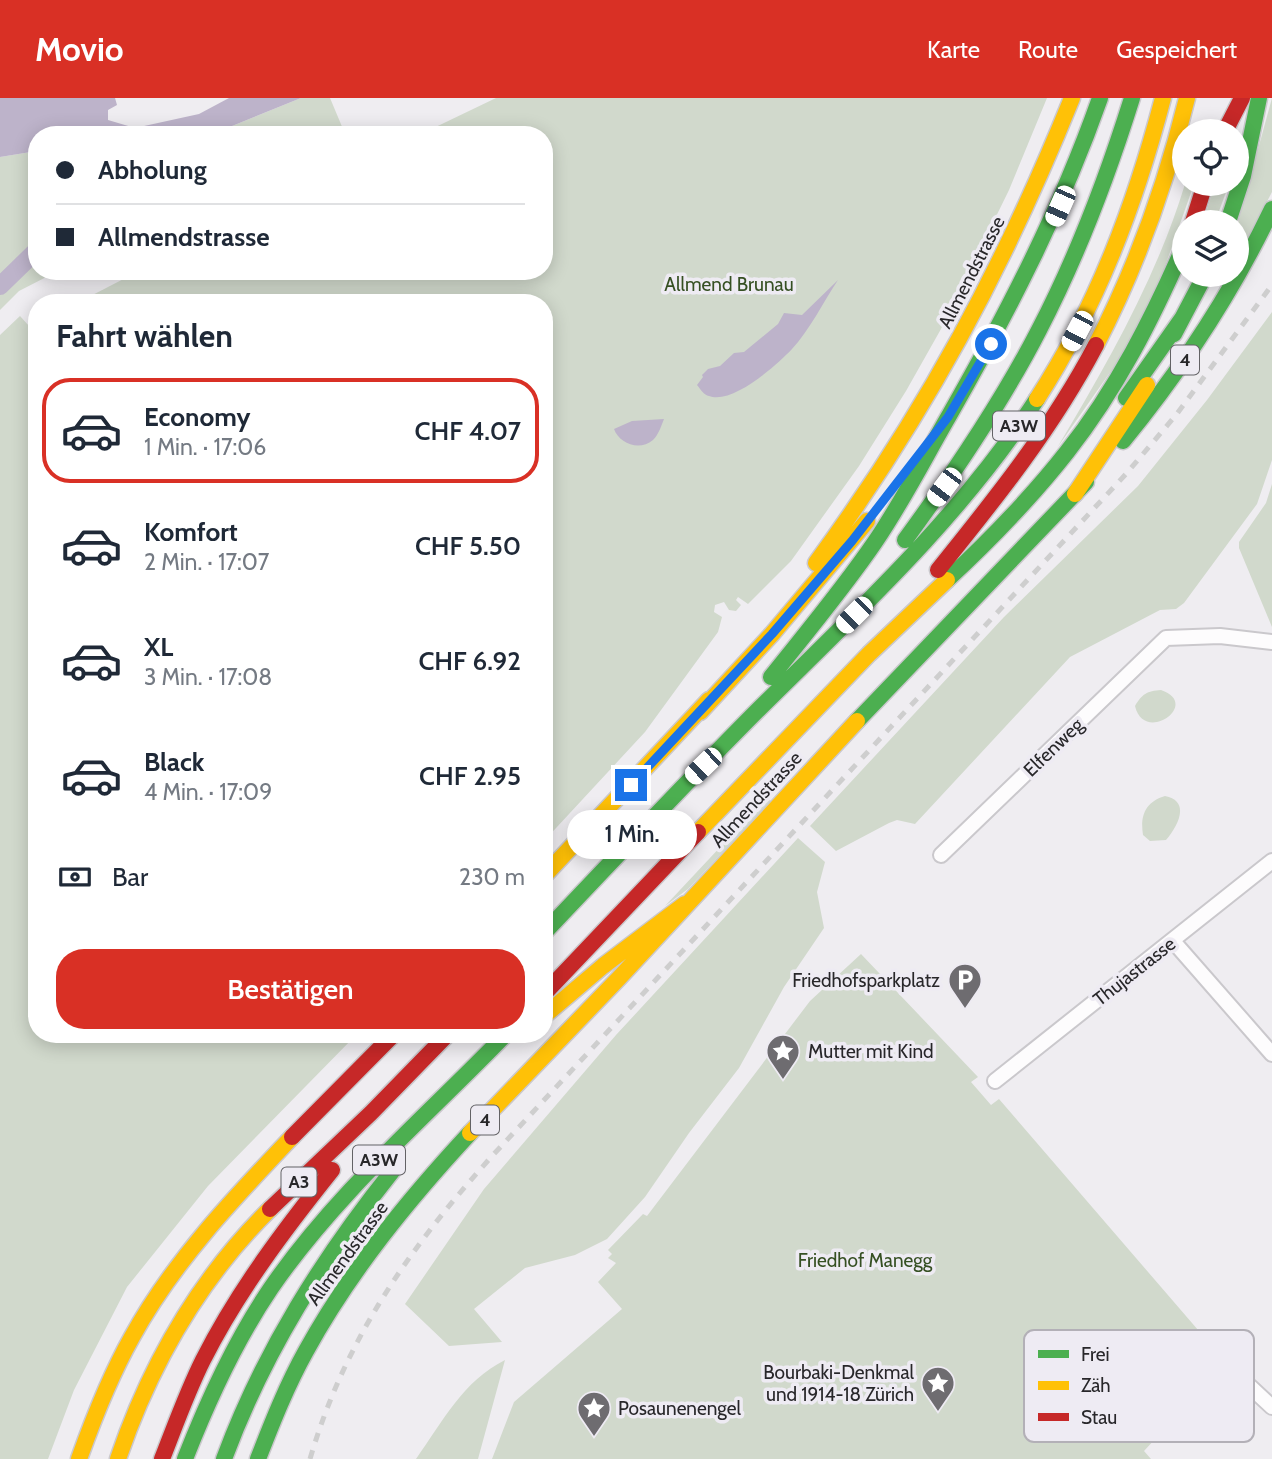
<!DOCTYPE html>
<html lang="de">
<head>
<meta charset="utf-8">
<style>
	body { margin:0; font-family:Cabin,sans-serif; background:#f6f6f7; color:#1f2937; height:100vh; display:flex; flex-direction:column; font-size:26px; white-space:nowrap }
	* { box-sizing:border-box; margin:0 }
	p { font-size:23px; color:#747a83 }
	.icon { flex:none; width:38px; height:38px; fill:none; stroke:currentColor; stroke-width:2; stroke-linecap:round; stroke-linejoin:round }
	.map { position:relative; flex:1; overflow:hidden }
	.drawer { position:absolute; left:28px; top:196px; width:525px; height:749px; display:flex; flex-direction:column; background:#fff; border-radius:28px; box-shadow:0 4px 18px #0003 }
	.drawer>* { flex:none }
	.top-card { position:absolute; left:28px; top:28px; width:525px; height:154px; border-radius:28px; box-shadow:0 4px 18px #0003; display:grid; align-content:center; height:154px; padding:0 28px; background:#fff }
	.buttons { position:absolute; left:1172px; top:21px; display:grid; gap:14px }
	.buttons a { display:grid; place-items:center; width:77px; height:77px; border-radius:50%; background:#fff; box-shadow:0 4px 18px #0003; font-size:35px }
	.end { position:absolute; width:32px; height:32px; margin:-16px; border:9px solid #1a73e8; background:#fff; box-shadow:0 0 0 4px #fff }
	.from { border-radius:50% }
	.bubble { position:absolute; height:49px; border-radius:24px; background:#fff; box-shadow:0 4px 18px #0003; font-size:23px; font-weight:600; line-height:49px; text-align:center }
	.car { position:absolute; width:21px; height:42px; margin:-21px -10px; border-radius:9px; box-shadow:0 0 5px 2px #0007; background:linear-gradient(#fff 24%,#345 0 40%,#fff 0 76%,#345 0 86%,#fff 0) }
	.top-card b { display:flex; align-items:center; gap:24px; height:66px; font-size:26px }
	.top-card b+b { border-top:2px solid #e0e1e3 }
	.top-card i { width:18px; height:18px; background:#1f2937 }
	ul { padding:0; list-style:none }
	li { display:flex; align-items:center; gap:21px; height:105px; margin:0 14px 10px; padding:0 14px; border:4px solid transparent; border-radius:28px }
	li div { flex:1 }
	li b { display:block; font-size:26px }
	li em { font-style:normal; font-weight:600 }
	li.active { border-color:#d93025 }
	li>.icon { width:63px; height:63px; stroke-width:1.5 }
	h2 { padding:0 28px; font-size:32px; line-height:84px }
	.pay { display:flex; align-items:center; gap:18px; height:77px; padding:0 28px; font-size:26px }
	.pay p { margin-inline-start:auto }
	.button { display:flex; gap:14px; margin-top:auto; padding:14px 28px }
	.button a { flex:1; height:80px; border-radius:28px; background:#d93025; color:#fff; font-size:28px; font-weight:600; line-height:80px; text-align:center }
	header { display:flex; align-items:center; gap:42px; box-sizing:border-box; height:98px; padding:0 35px; background:#d93025; color:#fff }
	header strong { font-size:33px }
	nav { display:flex; gap:38px; margin-inline-start:auto; font-size:24px }
	.map>svg:first-child { display:block }
	.green { fill:#d1d9cc }
	.water { fill:#bdb3ca }
	.lines { fill:none; stroke-linecap:round; stroke-linejoin:round }
	.canal { stroke:#bdb3ca; stroke-width:18 }
	.street-casing { stroke:#cac8cc; stroke-width:18 }
	.fast-casing { stroke:#cac8cc; stroke-width:19 }
	.slow-casing { stroke:#cac8cc; stroke-width:19 }
	.jam-casing { stroke:#cac8cc; stroke-width:19 }
	.street { stroke:#fdfcfd; stroke-width:14 }
	.fast { stroke:#4caf50; stroke-width:16 }
	.slow { stroke:#ffc107; stroke-width:16 }
	.jam { stroke:#c62828; stroke-width:16 }
	.rail { stroke:#cecece; stroke-width:5; stroke-dasharray:9 9; stroke-linecap:butt }
	.route { stroke:#1a73e8; stroke-width:9 }
	.labels { text-anchor:middle; stroke-width:7; stroke-linejoin:round; paint-order:stroke }
	.shield { fill:#eeebf3; stroke:#636266; stroke-width:2 }
	.shield-label { font-size:18px; font-weight:bold; fill:#28272a }
	.street-label { font-size:19px; fill:#28272a; stroke:#eeebf3 }
	.park-label { font-size:19px; fill:#365023; stroke:#eeebf3 }
	.poi-label { font-size:19px; fill:#28272a; stroke:#eeebf3; text-anchor:end }
	.key { fill:#eeebf3; stroke:#b3b0b7; stroke-width:2 }
	.key-label { font-size:19px; fill:#28272a }
</style>
</head>
<body>
<header>
<strong>Movio</strong>
<nav><a>Karte</a><a>Route</a><a>Gespeichert</a></nav>
</header>
<div class="map">
<svg width="1272" height="1361" viewBox="0 0 1272 1361">
	<rect width="100%" height="100%" fill="#efedf1"/>
	<!-- green -->
	<path class="green" d="M301,0H330L343,31L331,37H210Z
		M496,0H1047L1009,92L941,231L906,293L859,368L791,463L748,506L738,499L736,502L741,507L736,513L729,512L724,504L715,507L714,514L722,519L718,534L645,634L544,743V205H77L139,173H544V37H419Z
		M1272,0V94L1237,161V128Z
		M37,53V173H58L19,193L0,212V59Z
		M1185,86H1194L1162,177L1125,253L1057,350C1107,266 1157,179 1185,86Z
		M1215,86H1229L1215,124H1203Z
		M1272,214V362L1257,406L1184,505L1176,511L1160,512L1070,559L915,726L897,722L889,725L836,753L810,728L1004,519L1138,388L1207,302Z
		M20,218L29,228L37,225V936H357L208,1088L127,1189L74,1292L48,1361H0V237Z
		M1272,386V529L1239,450V444L1266,405Z
		M1161,592C1202,606 1144,647 1135,608C1142,596 1147,593 1161,592Z
		M1165,698C1191,703 1178,728 1166,742L1150,743L1143,737C1140,718 1145,704 1165,698Z
		M767,699L771,703L688,791L665,808Z
		M798,740L825,764L817,794L824,830L784,889L739,970L689,1035L645,1099L607,1141L575,1157L525,1170L474,1211L502,1244L449,1248L405,1206L484,1091L616,937Z
		M861,856L978,979L971,984L991,1007L999,1001L1217,1254L1202,1284L1203,1289L1144,1353L1151,1361H492L514,1304L622,1211L598,1184L616,1165L608,1160L612,1156L608,1152L643,1116L647,1118L810,903Z
		M505,1262L478,1361H416C443,1323 463,1283 505,1262Z"/>
	<!-- water -->
	<path class="water" d="M0,0H115L117,7L108,12V22L135,30L199,16L229,0H301L210,37H37V53L0,59Z
		M838,182C824,203 809,233 792,251C777,267 732,307 709,298C704,297 701,292 697,287L703,279L702,277L708,271L720,268L734,255L744,254L778,226L784,215L802,217Z
		M664,321C661,328 659,336 653,342C639,354 619,345 614,331L632,323Z"/>
	<g class="lines">
		<!-- canal -->
		<path class="canal" d="M0,188L37,152"/>
		<defs>
			<path id="street" d="M941,757L1166,540L1220,538L1272,544
				M1173,843L1272,956
				M995,983L1272,763
				M1225,1269L1244,1283L1272,1309"/>
			<path id="fast" d="M1228,124L1243,78L1259,0
				M1174,236L1205,177
				M1126,300L1183,219
				M1123,343C1182,271 1232,195 1272,111
				M905,442C954,375 1001,306 1039,232C1078,157 1107,80 1132,0
				M947,482C990,442 1031,400 1067,354C1117,291 1153,219 1185,146
				M771,579C806,535 843,491 875,444C903,403 925,359 950,316C1008,214 1061,111 1100,0
				M857,623L1086,384
				M544,835C616,759 687,683 761,609C858,513 962,417 1037,301
				M185,1361C208,1302 235,1243 271,1190C337,1094 426,1019 506,936
				M224,1361C264,1253 323,1160 394,1071
				M258,1361C272,1325 287,1287 306,1253C350,1173 408,1102 470,1035"/>
			<path id="slow" d="M1096,247C1137,168 1166,86 1187,0
				M1037,301C1097,208 1135,107 1163,0
				M1075,396L1147,287
				M816,465C925,316 1003,171 1072,0
				M700,614L772,536L867,423
				M698,734L869,556L947,482
				M544,778L709,602
				M544,918L603,868L685,806
				M470,1035L620,879L857,623
				M79,1361C94,1319 110,1278 132,1239C173,1164 233,1101 292,1039
				M118,1361C150,1267 199,1181 270,1111"/>
			<path id="jam" d="M1225,33L1242,0
				M1193,124L1205,86
				M938,472C996,400 1053,329 1096,247
				M544,896L698,734
				M292,1039L394,936
				M270,1111L371,1015L448,936
				M162,1361C175,1328 187,1294 203,1262C238,1193 284,1132 332,1072"/>
		</defs>
		<!-- street casing -->
		<use href="#street" class="street-casing"/>
		<!-- fast casing -->
		<use href="#fast" class="fast-casing"/>
		<!-- slow casing -->
		<use href="#slow" class="slow-casing"/>
		<!-- jam casing -->
		<use href="#jam" class="jam-casing"/>
		<!-- street -->
		<use href="#street" class="street"/>
		<!-- fast -->
		<use href="#fast" class="fast"/>
		<!-- slow -->
		<use href="#slow" class="slow"/>
		<!-- jam -->
		<use href="#jam" class="jam"/>
		<!-- rail -->
		<path class="rail" d="M310,1361C345,1241 410,1149 493,1057L1126,376L1176,317L1272,187"/>
	</g>
	<g class="lines">
		<!-- route -->
		<path class="route" d="M631,687L772,536L852,443L948,319L991,246"/>
	</g>
	<!-- icons -->
	<defs>
		<symbol id="parking-pin" viewBox="-11 -11 22 30"><path d="M0 17L-7.5 6A9.5 9.5 0 1 1 7.5 6Z" fill="#6e6c70" stroke="#eeebf3"/><path d="M-3.5-5.5H1a3.5 3.5 0 0 1 0 7H-1V5.5H-3.5ZM-1-3.4V-.6H.8a1.4 1.4 0 0 0 0-2.8Z" fill="#fff"/></symbol>
		<symbol id="sight-pin" viewBox="-11 -11 22 30"><path d="M0 17L-7.5 6A9.5 9.5 0 1 1 7.5 6Z" fill="#6e6c70" stroke="#eeebf3"/><path d="M0-6L1.8-2.2L6-1.7L2.9 1.2L3.7 5.4L0 3.3L-3.7 5.4L-2.9 1.2L-6-1.7L-1.8-2.2Z" fill="#fff"/></symbol>
	</defs>
	<g fill-rule="evenodd">
		<use href="#parking-pin" x="946" y="863" width="38" height="52"/>
		<use href="#sight-pin" x="764" y="934" width="38" height="52"/>
		<use href="#sight-pin" x="919" y="1266" width="38" height="52"/>
		<use href="#sight-pin" x="575" y="1291" width="38" height="52"/>
	</g>
	<g class="labels">
		<!-- shield labels -->
		<g class="shield">
			<rect x="1171" y="247.5" width="28" height="29" rx="5"/>
			<rect x="993" y="313.5" width="52" height="29" rx="5"/>
			<rect x="471" y="1007.5" width="28" height="29" rx="5"/>
			<rect x="353" y="1047.5" width="52" height="29" rx="5"/>
			<rect x="281.5" y="1069.5" width="35" height="29" rx="5"/>
		</g>
		<g class="shield-label">
			<text x="1185" y="268">4</text>
			<text x="1019" y="334">A3W</text>
			<text x="485" y="1028">4</text>
			<text x="379" y="1068">A3W</text>
			<text x="299" y="1090">A3</text>
		</g>
		<!-- street labels -->
		<g class="street-label">
			<text transform="translate(971 174) rotate(-63)" y="7">Allmendstrasse</text>
			<text transform="translate(1053 649) rotate(-44)" y="7">Elfenweg</text>
			<text transform="translate(756 701) rotate(-47)" y="7">Allmendstrasse</text>
			<text transform="translate(1134 873) rotate(-38)" y="7">Thujastrasse</text>
			<text transform="translate(347 1155) rotate(-54)" y="7">Allmendstrasse</text>
		</g>
		<!-- park labels -->
		<g class="park-label">
			<text x="729" y="193">Allmend Brunau</text>
			<text x="865" y="1169">Friedhof Manegg</text>
		</g>
		<!-- poi labels -->
		<g class="poi-label">
			<text x="940" y="889">Friedhofsparkplatz</text>
			<text x="808" y="960" text-anchor="start">Mutter mit Kind</text>
			<text x="914" y="1281">Bourbaki-Denkmal<tspan x="914" dy="22">und 1914-18 Zürich</tspan></text>
			<text x="618" y="1317" text-anchor="start">Posaunenengel</text>
		</g>
	</g>
	<!-- legend -->
	<rect x="1024" y="1232" width="230" height="112" rx="10" class="key"/>
	<rect x="1038" y="1252" width="31" height="8" fill="#4caf50"/>
	<rect x="1038" y="1283" width="31" height="9" fill="#ffc107"/>
	<rect x="1038" y="1315" width="31" height="8" fill="#c62828"/>
	<g class="key-label">
		<text x="1081" y="1263">Frei</text>
		<text x="1081" y="1294">Zäh</text>
		<text x="1081" y="1326">Stau</text>
	</g>
</svg>
<div class="buttons">
<a><svg class="icon" aria-label="locate" viewBox="0 0 24 24"><circle cx="12" cy="12" r="6"/><path d="M12 2v4M12 18v4M2 12h4M18 12h4"/></svg></a>
<a><svg class="icon" aria-label="layers" viewBox="0 0 24 24"><path d="M12 4l9 5-9 5-9-5zM3 14l9 5 9-5"/></svg></a>
</div>
<i class="end from" style="left:991px;top:246px"></i>
<i class="end" style="left:631px;top:687px"></i>
<div class="bubble" style="left:567px;top:712px;width:130px">1 Min.</div>
<i class="car" style="left:1060px;top:108px;rotate:204deg"></i>
<i class="car" style="left:1077px;top:233px;rotate:208deg"></i>
<i class="car" style="left:944px;top:389px;rotate:217deg"></i>
<i class="car" style="left:854px;top:517px;rotate:225deg"></i>
<i class="car" style="left:703px;top:668px;rotate:226deg"></i>
<div class="top-card">
<b><i class="from"></i>Abholung</b>
<b><i></i>Allmendstrasse</b>
</div>
<section class="drawer">
<h2>Fahrt wählen</h2>
<ul>
<li class="active"><svg class="icon" aria-label="car" viewBox="0 0 24 24"><path d="M5 17H2v-5l4-1 3-4h7l3 4 3 1v5h-3M9 17h6M6 11h13"/><circle cx="7" cy="17" r="2"/><circle cx="17" cy="17" r="2"/></svg><div><b>Economy</b><p>1 Min. · 17:06</p></div><em>CHF 4.07</em></li>
<li><svg class="icon" aria-label="car" viewBox="0 0 24 24"><path d="M5 17H2v-5l4-1 3-4h7l3 4 3 1v5h-3M9 17h6M6 11h13"/><circle cx="7" cy="17" r="2"/><circle cx="17" cy="17" r="2"/></svg><div><b>Komfort</b><p>2 Min. · 17:07</p></div><em>CHF 5.50</em></li>
<li><svg class="icon" aria-label="car" viewBox="0 0 24 24"><path d="M5 17H2v-5l4-1 3-4h7l3 4 3 1v5h-3M9 17h6M6 11h13"/><circle cx="7" cy="17" r="2"/><circle cx="17" cy="17" r="2"/></svg><div><b>XL</b><p>3 Min. · 17:08</p></div><em>CHF 6.92</em></li>
<li><svg class="icon" aria-label="car" viewBox="0 0 24 24"><path d="M5 17H2v-5l4-1 3-4h7l3 4 3 1v5h-3M9 17h6M6 11h13"/><circle cx="7" cy="17" r="2"/><circle cx="17" cy="17" r="2"/></svg><div><b>Black</b><p>4 Min. · 17:09</p></div><em>CHF 2.95</em></li>
</ul>
<div class="pay"><svg class="icon" aria-label="cash" viewBox="0 0 24 24"><path d="M3 7h18v10H3z"/><circle cx="12" cy="12" r="2"/></svg>Bar<p>230 m</p></div>
<div class="button"><a>Bestätigen</a></div>
</section>
</div>
</body>
</html>
